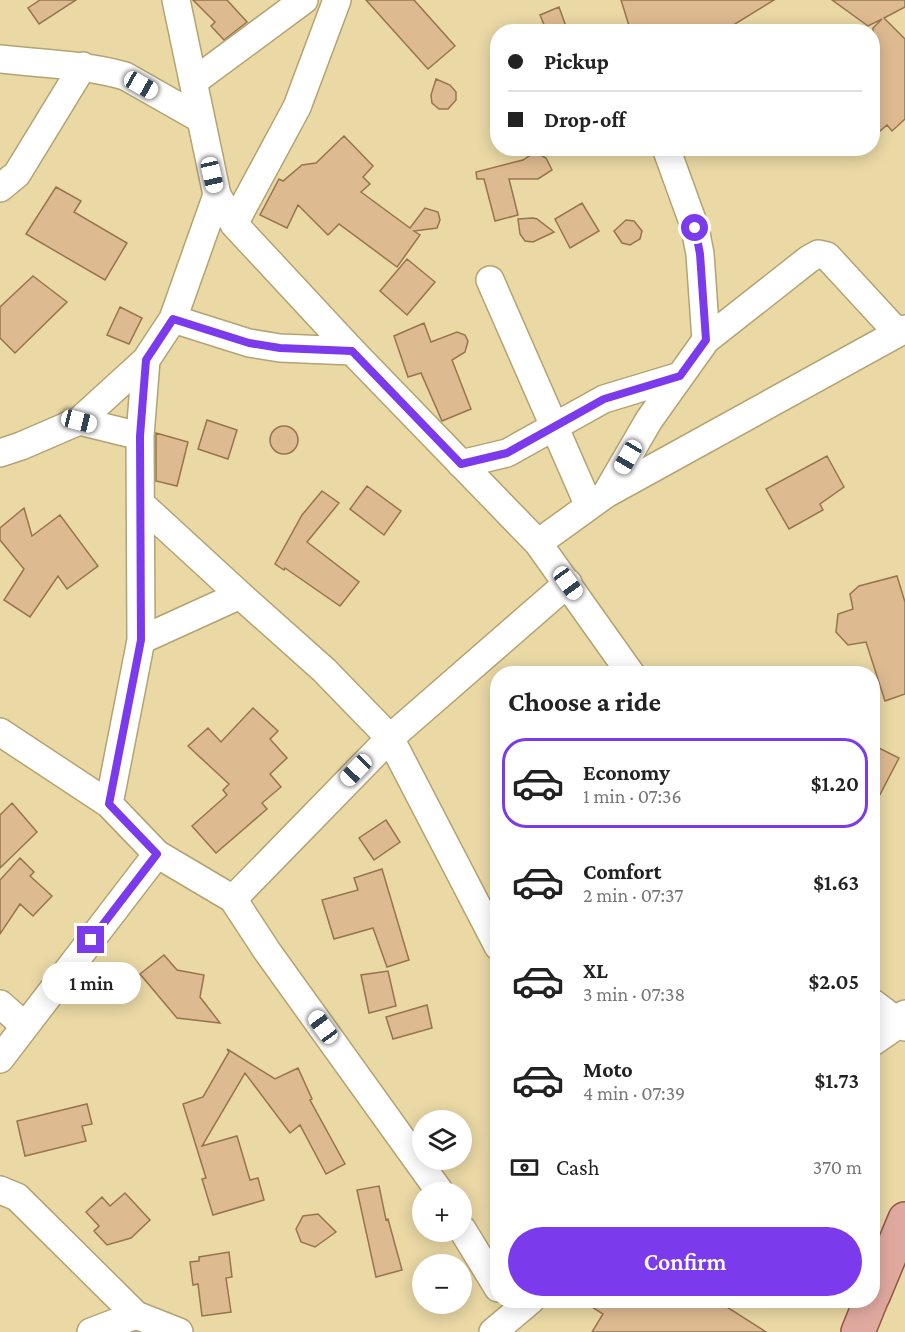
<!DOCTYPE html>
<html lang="en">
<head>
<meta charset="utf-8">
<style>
	body { margin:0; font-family:"Crimson Pro",serif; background:#f2f2f2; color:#222; height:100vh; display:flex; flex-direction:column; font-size:22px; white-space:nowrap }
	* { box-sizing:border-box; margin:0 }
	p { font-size:20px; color:#767676 }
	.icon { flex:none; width:33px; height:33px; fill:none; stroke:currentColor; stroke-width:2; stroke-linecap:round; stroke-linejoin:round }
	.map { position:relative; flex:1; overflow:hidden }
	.sheet { position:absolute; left:490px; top:666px; width:390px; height:642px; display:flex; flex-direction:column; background:#fff; border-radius:24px; box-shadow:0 3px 15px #0003 }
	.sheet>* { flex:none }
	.guide { position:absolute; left:490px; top:24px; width:390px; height:132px; border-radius:24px; box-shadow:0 3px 15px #0003; display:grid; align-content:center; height:132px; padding:0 18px; background:#fff }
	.fabs { position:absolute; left:412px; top:1110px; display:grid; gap:12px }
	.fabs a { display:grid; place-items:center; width:60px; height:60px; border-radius:50%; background:#fff; box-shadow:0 3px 15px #0003; font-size:30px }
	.end { position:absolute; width:27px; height:27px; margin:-14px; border:8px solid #7c3aed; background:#fff; box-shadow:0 0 0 3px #fff }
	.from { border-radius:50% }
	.bubble { position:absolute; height:42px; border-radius:21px; background:#fff; box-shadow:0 3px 15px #0003; font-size:20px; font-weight:600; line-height:42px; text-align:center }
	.car { position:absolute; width:18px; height:36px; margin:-18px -9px; border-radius:8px; box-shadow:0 0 4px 2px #0007; background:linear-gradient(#fff 24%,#345 0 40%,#fff 0 76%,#345 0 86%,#fff 0) }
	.guide b { display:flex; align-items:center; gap:21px; height:57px; font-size:22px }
	.guide b+b { border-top:2px solid #e0e0e0 }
	.guide i { width:15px; height:15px; background:#222 }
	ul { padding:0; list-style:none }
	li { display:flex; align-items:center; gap:18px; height:90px; margin:0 12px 9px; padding:0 6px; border:3px solid transparent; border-radius:24px }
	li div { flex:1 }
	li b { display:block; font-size:22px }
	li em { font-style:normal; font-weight:600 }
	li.active { border-color:#7c3aed }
	li>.icon { width:54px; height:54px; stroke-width:1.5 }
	h2 { padding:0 18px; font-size:27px; line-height:72px }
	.pay { display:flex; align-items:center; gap:15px; height:66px; padding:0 18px; font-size:22px }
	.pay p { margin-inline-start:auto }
	.action { display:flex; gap:12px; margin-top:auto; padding:12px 18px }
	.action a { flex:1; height:69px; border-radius:36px; background:#7c3aed; color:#fff; font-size:24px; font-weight:600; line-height:69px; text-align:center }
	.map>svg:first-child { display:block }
	.building { fill:#deba91; stroke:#96754e; stroke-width:1.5 }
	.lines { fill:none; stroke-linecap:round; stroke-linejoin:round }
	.minor-casing { stroke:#b4a372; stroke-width:30 }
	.primary-casing { stroke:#955646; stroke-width:36 }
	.minor { stroke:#fff; stroke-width:27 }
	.primary { stroke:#e0a9a0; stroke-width:33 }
	.route { stroke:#7c3aed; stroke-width:8 }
</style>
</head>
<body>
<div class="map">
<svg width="905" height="1332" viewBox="0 0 905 1332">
	<rect width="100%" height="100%" fill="#ead8a5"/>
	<!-- building -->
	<path class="building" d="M40,0H76L39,24L28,8Z
		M193,0H227L247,22L224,40L211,26L215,22Z
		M366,0H414L455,46L428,69Z
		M621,0H774L722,32H631Z
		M832,0H905V7L884,18L905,39V119L892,131L887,125L873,137V28L882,19L868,26Z
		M559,7L568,32H547L540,15Z
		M436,79L450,85L456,92V100L448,109H439L432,103L431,95Z
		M344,136L373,166L363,177L370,184L361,192L410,228L425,208L438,212L440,220L437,228L414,231L420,235L397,267L339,224L328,235L298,205L287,228L260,215L279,179L283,181L302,165L316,163Z
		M535,152L546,158L552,170L538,179H509L518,215L495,221L484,179H477L476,172L523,160Z
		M56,187L81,201L74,212L127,243L105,280L26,234Z
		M582,203L599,231L570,248L555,219Z
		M533,218L537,219L554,232L533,242L525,241L520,234L518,219Z
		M626,220L634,221L642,231L640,239L630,245L622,243L614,231Z
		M407,259L435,282L407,315L380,291Z
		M33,276L67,302L15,353L0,338V307Z
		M120,307L142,318L129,344L107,335Z
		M424,323L431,342L457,332L465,335L468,341L465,352L452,360L471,409L442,421L421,373L408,377L394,336Z
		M207,420L237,430L228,459L198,449Z
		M270 440a14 14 0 1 1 28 0a14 14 0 1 1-28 0Z
		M156,433L188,442L177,486L156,481Z
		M827,456L844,487L820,504L823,510L789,529L766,489Z
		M367,486L401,511L384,535L350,509Z
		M322,491L339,503L307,542L359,582L340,606L285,568L284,570L275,564L302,515Z
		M24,508L32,536L60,515L98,566L67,589L58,576L30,617L4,600L24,569L0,540V528Z
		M897,576L905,602V694L885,701L866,642L848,645L836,632L838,614L853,609L850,594L859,586Z
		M253,708L278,731L270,739L287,758L270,774L281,787L262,803L267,809L216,853L192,826L227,795L223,790L229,784L188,746L208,728L221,742Z
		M873,745L899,758L873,808Z
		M12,803L37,832L0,868V815Z
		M386,820L400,842L374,860L359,838Z
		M20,858L34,872L30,876L52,896L33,916L20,904L0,934V880Z
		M382,869L409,960L387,967L373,928L334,939L322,900L358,890L354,878Z
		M164,955L177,970L204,975L200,997L220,1023L177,1018L140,974Z
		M388,971L396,1006L369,1013L361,975Z
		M427,1005L432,1028L393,1039L386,1017Z
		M227,1049L275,1079L298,1068L312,1099L310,1100L345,1164L326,1174L300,1125L290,1133L245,1073L202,1146L237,1136L250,1180L258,1178L264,1200L213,1215L202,1179L206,1178L183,1104L203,1097L229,1052Z
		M87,1104L92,1124L82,1126L86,1141L25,1156L17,1121Z
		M379,1186L386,1220L388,1219L402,1270L376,1277L357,1190Z
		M125,1193L150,1220L131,1238L107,1245L94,1231L99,1226L86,1212L102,1197L110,1206Z
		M318,1214L336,1232L315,1247L301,1242L296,1229L303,1216Z
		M229,1252L232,1277L226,1278L231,1312L202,1316L198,1284L193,1285L190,1262L199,1261V1257Z
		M581,1300H716L766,1332H592L603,1314Z"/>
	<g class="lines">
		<defs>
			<path id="minor" d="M176,0L217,195L234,224L352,351L538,543L631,674
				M0,59C42,64 84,64 125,76L199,118
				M193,82L304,0
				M666,148L695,228L700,254L706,340
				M0,188L17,174L83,66
				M234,224L297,107L337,0
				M490,280L589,506
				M173,319L249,343L280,348L352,351
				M79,421L140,436
				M0,453L21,446L79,421L146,360L173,319L217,195
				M461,464L507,453L604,399L680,376
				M606,494L905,329
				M141,504L240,595
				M538,543L606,494L649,420L706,340L809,259L818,254L827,256L898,333
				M141,640L240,595L324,670L390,738L498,946
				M0,732L109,804L157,854L233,899L267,951L440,1192
				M109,804L141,640L140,436L146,360
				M233,899L390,738L568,583
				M873,1003L905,1027
				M0,1004L25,1026
				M873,1042L899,1024L905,1014
				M0,1059L157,854
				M0,1190L17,1197L136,1315L179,1332
				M462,1229L498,1288
				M91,1332L136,1315
				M493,1332L531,1300"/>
			<path id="primary" d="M873,1296L905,1219
				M858,1332L871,1300"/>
		</defs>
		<!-- minor casing -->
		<use href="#minor" class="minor-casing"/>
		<!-- primary casing -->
		<use href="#primary" class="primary-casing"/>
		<!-- minor -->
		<use href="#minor" class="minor"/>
		<!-- primary -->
		<use href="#primary" class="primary"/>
	</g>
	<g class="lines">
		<!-- route -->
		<path class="route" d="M91,940L157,854L109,804L141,640L140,436L146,360L173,319L249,343L280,348L352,351L461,464L507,453L604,399L680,376L706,340L700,254L695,228"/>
	</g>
</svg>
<div class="fabs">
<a><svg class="icon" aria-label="layers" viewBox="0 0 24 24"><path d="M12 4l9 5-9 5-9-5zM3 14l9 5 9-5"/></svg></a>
<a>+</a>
<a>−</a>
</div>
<i class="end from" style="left:695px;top:228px"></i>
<i class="end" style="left:91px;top:940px"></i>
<div class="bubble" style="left:42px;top:962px;width:99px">1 min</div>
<i class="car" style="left:141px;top:85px;rotate:119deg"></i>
<i class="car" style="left:212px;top:175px;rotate:167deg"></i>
<i class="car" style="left:79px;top:421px;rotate:104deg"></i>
<i class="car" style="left:628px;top:457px;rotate:210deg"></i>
<i class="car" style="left:568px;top:583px;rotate:144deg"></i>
<i class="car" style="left:356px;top:770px;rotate:224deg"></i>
<i class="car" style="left:323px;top:1027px;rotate:324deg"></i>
<div class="guide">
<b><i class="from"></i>Pickup</b>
<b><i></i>Drop-off</b>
</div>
<section class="sheet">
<h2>Choose a ride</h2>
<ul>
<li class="active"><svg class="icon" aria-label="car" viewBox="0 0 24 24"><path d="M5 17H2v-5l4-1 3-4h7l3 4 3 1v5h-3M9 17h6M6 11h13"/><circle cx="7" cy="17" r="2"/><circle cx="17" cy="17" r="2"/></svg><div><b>Economy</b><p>1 min · 07:36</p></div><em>$1.20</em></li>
<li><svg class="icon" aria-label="car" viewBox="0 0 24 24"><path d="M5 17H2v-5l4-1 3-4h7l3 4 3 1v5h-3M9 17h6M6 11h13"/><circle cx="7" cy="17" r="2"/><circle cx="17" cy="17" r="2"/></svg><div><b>Comfort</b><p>2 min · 07:37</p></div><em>$1.63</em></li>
<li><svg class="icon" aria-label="car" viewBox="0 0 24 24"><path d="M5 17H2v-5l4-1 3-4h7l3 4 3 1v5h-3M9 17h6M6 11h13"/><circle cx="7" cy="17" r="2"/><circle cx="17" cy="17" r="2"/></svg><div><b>XL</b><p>3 min · 07:38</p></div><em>$2.05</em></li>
<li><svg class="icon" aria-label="car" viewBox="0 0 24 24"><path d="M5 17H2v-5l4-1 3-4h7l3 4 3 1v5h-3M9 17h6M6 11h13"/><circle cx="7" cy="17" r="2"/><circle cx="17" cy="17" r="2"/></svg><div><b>Moto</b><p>4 min · 07:39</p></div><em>$1.73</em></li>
</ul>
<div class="pay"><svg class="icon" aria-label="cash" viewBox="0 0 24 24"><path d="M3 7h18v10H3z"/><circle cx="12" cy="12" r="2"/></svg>Cash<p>370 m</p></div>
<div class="action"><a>Confirm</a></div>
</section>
</div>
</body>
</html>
